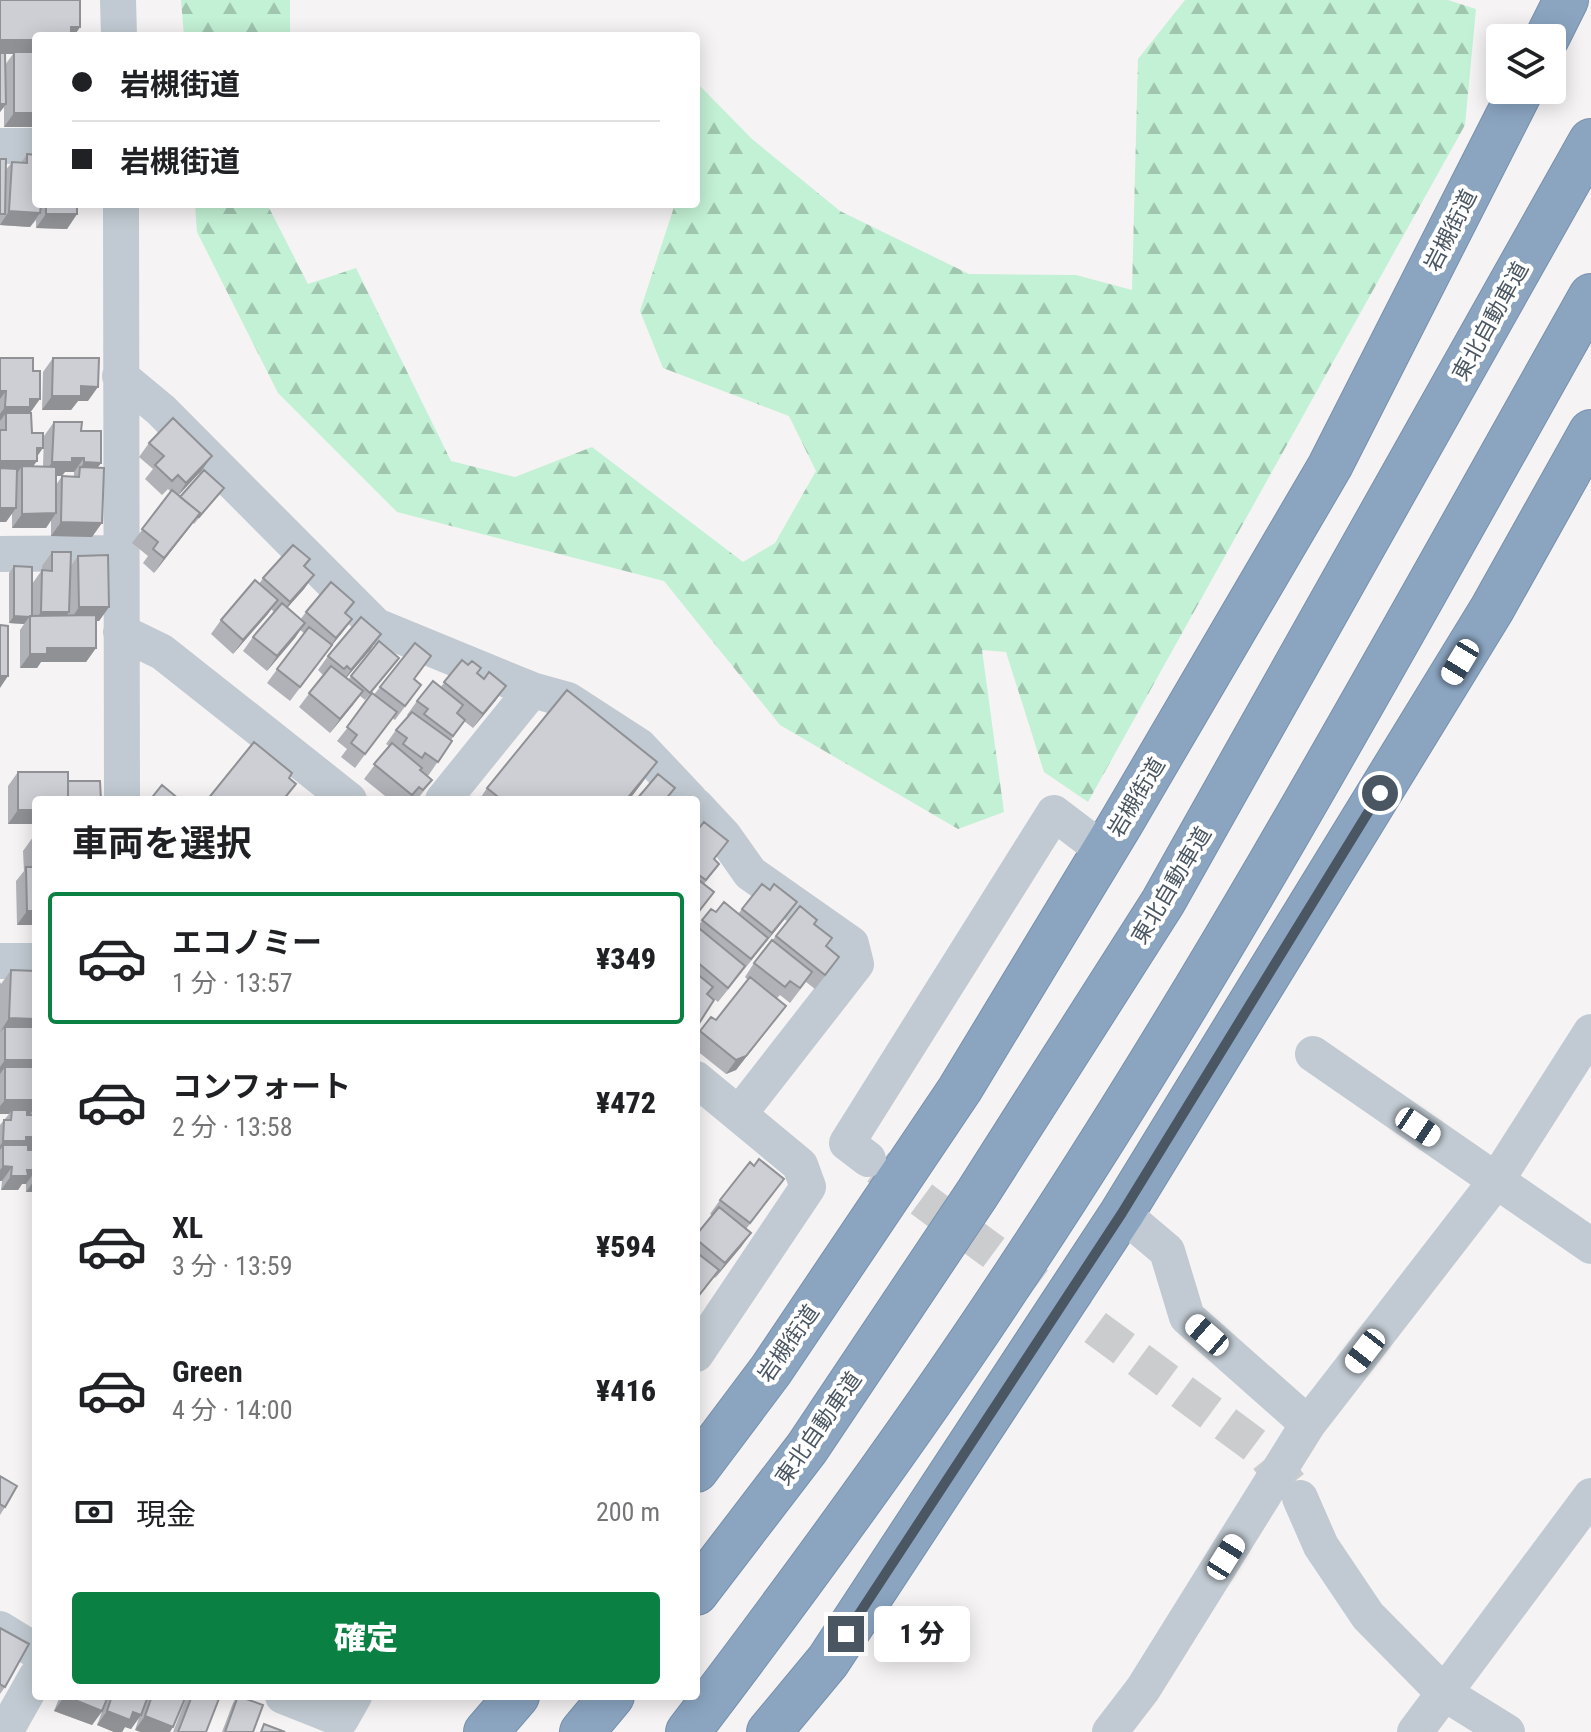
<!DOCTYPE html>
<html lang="ja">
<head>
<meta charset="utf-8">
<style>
	body { margin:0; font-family:"Roboto Condensed","Noto Sans JP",sans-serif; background:#f2f2f2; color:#202124; height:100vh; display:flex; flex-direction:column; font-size:30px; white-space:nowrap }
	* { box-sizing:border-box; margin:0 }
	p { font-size:26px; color:#757577 }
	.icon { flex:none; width:44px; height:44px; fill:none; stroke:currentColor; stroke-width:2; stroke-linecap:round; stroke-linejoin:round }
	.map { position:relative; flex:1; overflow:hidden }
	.panel { position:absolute; left:32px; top:796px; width:668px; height:904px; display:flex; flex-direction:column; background:#fff; border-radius:8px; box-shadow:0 4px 20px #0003 }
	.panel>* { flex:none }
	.banner { position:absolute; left:32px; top:32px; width:668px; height:176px; border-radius:8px; box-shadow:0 4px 20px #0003; display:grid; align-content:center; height:176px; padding:0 40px; background:#fff }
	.controls { position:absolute; left:1486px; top:24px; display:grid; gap:16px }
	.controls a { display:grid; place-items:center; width:80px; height:80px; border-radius:8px; background:#fff; box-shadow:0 4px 20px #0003; font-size:40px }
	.end { position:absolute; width:36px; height:36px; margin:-18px; border:10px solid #4a5661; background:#fff; box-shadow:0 0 0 4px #fff }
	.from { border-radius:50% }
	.bubble { position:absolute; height:56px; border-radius:8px; background:#fff; box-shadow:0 4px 20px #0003; font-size:26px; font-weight:800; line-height:56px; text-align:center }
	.car { position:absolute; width:24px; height:48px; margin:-24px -12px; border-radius:10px; box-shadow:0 0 6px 2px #0007; background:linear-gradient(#fff 24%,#345 0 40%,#fff 0 76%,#345 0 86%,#fff 0) }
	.banner b { display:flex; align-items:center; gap:28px; height:76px; font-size:30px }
	.banner b+b { border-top:2px solid #e0e0e0 }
	.banner i { width:20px; height:20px; background:#202124 }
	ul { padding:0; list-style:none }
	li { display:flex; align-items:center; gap:24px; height:132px; margin:0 16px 12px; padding:0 24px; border:4px solid transparent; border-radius:8px }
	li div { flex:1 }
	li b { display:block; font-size:30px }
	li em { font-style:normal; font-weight:800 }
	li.current { border-color:#0b8043 }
	li>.icon { width:72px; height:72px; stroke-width:1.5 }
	h2 { padding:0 40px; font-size:36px; line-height:96px }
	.pay { display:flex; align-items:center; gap:20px; height:88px; padding:0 40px; font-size:30px }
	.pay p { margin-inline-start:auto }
	.action { display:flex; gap:16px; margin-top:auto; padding:16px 40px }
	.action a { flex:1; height:92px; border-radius:8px; background:#0b8043; color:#fff; font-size:32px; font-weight:800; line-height:92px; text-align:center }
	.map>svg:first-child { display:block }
	.forest { fill:url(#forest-firs) }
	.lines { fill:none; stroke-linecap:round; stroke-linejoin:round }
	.minor-tunnel { stroke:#caccce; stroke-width:36; stroke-dasharray:36 18; stroke-linecap:butt }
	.highway-casing { stroke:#7690ad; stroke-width:46 }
	.minor { stroke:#c1cad2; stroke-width:36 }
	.highway { stroke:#8ba5c1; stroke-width:44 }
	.wall { fill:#b0b2b7; fill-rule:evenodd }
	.shaded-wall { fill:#909195 }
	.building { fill:#cdcfd5; stroke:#909195; stroke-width:2 }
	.route { stroke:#4a5661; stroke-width:10 }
	.labels { text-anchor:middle; stroke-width:8; stroke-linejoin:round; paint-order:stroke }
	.street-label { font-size:22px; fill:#4a5661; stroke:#fff }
</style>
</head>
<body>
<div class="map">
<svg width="1591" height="1732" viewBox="0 0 1591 1732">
	<defs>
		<pattern id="forest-firs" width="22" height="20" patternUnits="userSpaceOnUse" patternTransform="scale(2)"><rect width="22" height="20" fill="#c3f1d5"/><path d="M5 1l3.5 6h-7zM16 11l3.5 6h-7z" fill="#a0c6b0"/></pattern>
	</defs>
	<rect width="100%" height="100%" fill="#f5f3f3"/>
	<!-- forest -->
	<path class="forest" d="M181,0H290V36H184Z
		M1185,0H1448L1476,9L1465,125L1088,802L1044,772L1006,652L982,650L1004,812L958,829L780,725L664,581L397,512L278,393L197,232L195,204H267L308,284L356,268L451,461L515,477L592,447L743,562L775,543L816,471L789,416L663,368L640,311L675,204H696V82L752,139L840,211L969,274L1076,275L1132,290L1138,59Z"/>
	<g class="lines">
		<!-- minor-tunnel -->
		<path class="minor-tunnel" d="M878,1167L1261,1450L1297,1494"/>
		<defs>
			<path id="highway" d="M1547,38L1566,0
				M696,1470L771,1370L960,1089L1121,823L1330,466L1521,90
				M696,1593L807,1448L977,1194L1163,902L1591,141
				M486,1732L517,1696
				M582,1732L612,1696
				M688,1732C802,1582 913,1431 1016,1274C1225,959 1406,625 1591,296
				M769,1732L828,1661L1122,1213L1492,609L1591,432"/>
		</defs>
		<!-- highway casing -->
		<use href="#highway" class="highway-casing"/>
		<!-- minor -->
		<path class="minor" d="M118,0L119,36
			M0,146H36
			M121,204L122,800
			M120,376L161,410L376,626L532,690L568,700L639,746L690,800
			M0,554L119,553
			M121,632L162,652L349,800
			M443,800L532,690
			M696,806L724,836L750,873L851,944L856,964L739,1114
			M0,961H36
			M1313,1054L1591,1246
			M696,1079L800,1165L808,1187L696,1354
			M868,1159L847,1143L1054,813L1104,851
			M1122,1213L1167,1251L1187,1317L1308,1424
			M1300,1498L1321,1546L1368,1616L1444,1693L1507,1732
			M0,1629L36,1651
			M283,1696L341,1719L354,1696
			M5,1732L36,1677
			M1110,1732L1143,1689L1308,1424L1496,1181L1591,1032
			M1415,1732L1591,1496"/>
		<!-- highway -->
		<use href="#highway" class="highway"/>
	</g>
	<!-- wall -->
	<path class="wall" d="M0,0L80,27L74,36H36L35,127H4V107L0,112ZM5,54H13L5,65Z
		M27,154L36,204H96L95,205H77V214L67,229L36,228V220L30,227L0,225V159L5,171L12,162L21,163Z
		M0,358L30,413L32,433L37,456L33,466H43L44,436L54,422L81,431L101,463L97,468L92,537L51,536V520L46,528H12V513L6,522H0ZM65,472H74V475L73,477L62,476L56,485V476Z
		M53,358L88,401H78L71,410H42L43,372Z
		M149,443L202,470L178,495L180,497L224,488L194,524L193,523L154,573L143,563L148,556L132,543L171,492L168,489L162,495L145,479L153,469L139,457Z
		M52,552L70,567L78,556L109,607L99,621H96V648L86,662H41L37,668H20V630L24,624L9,623V573L14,566L32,584L42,570V566Z
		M304,567L314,575L304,589L287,608L300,620L306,612L346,614L352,619L290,701L267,683L304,633L300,630L267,671L243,651L253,637L274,612L271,609L233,654L211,634L221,620L259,584L263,578Z
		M379,641L394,665L365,700L360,696L330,733L299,707L323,675L318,670L328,656L371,649L346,678L348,680Z
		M462,660L478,673L496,700L473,728L464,721L451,740L452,741L428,776L422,772L432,780L417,800H390L364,779L389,746L386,744L396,730L408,716L407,715L417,701L440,688Z
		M414,679L421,685L395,720L392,718L355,768L341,757L347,749L337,741L380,687Z
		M657,762L629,800H479L487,788Z
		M18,772L36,800V824H8V786Z
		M696,832L715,860L719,864L704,884L714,892L696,916Z
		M33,837H36V925H17L16,881L24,871L23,851Z
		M762,884L787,916L718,1002L708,994L696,1028V929L711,909L716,912L738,914Z
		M800,906L814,924L826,946L829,971L815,989L806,982L790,1003L780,995L777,998L786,1006L736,1070L726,1074L696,1050V1036L711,1017L716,1020L748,980L745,977L754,963Z
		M11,970L36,971V1026L35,1027L36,1192H26V1184H22L18,1190H1L2,1181H0V1125L9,1114H0V982L1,984Z
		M774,1193L746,1229L751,1233L741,1247L715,1278L714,1277L696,1301V1235L712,1215L710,1214L720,1200Z
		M0,1476L5,1507L0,1515Z
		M0,1628L5,1687L0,1694Z
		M60,1696H148L147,1698L149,1696H186L135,1730L139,1718L131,1729L125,1727L122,1732H114L97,1725L102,1712L92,1725L54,1711Z
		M187,1696H220L206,1732H173Z
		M237,1696L253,1732H222L233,1703Z"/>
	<!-- shaded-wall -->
	<path class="shaded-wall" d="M71,27H80L74,36H65Z
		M0,40H36V54H0Z
		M0,104H6L0,112Z
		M14,113H36V126L35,127H4Z
		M9,211L40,213L30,227L0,225Z
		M46,214H77L67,229L36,228Z
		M81,386L98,387L88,401H78L71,410H42L52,396Z
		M0,391H6L0,399Z
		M30,399H40L30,413H6L0,421V414L5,407Z
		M37,448H43L34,461H37L27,475L22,466L16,475H0V461Z
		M212,456L202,470L177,497L186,483Z
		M72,458H84L74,472H65L62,476H43L52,462Z
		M84,462L101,463L91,477L80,469Z
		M0,508H16L6,522H0Z
		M56,513L46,528H12L22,514Z
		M200,513L190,527L154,573L164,558Z
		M61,522L102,523L92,537L51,536Z
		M314,575L304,589L280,616L290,602Z
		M278,600L268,614L233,654L243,640Z
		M79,607H109L99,621L69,622Z
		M41,612H69L60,626H31Z
		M14,616L29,617L24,624L9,623Z
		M352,619L342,633L326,652L336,638Z
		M305,623L295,638L267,671L277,656Z
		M381,634L371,649L341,684L351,670Z
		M47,648H96L86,662H41L37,668H20L30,654Z
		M0,676H8L0,688Z
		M506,686L496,700L473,728L483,714Z
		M363,691L353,705L330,733L340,719Z
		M657,762L642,783L629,800H626Z
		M18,810H36V824H8Z
		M797,902L787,916L762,947L772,933Z
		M27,911H36V925H17Z
		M786,1006L736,1070L726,1074L736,1060Z
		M9,1018H36V1026L30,1033L5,1027L0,1032Z
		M5,1060H36V1074L5,1067L0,1074V1067Z
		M5,1100H36V1114L35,1107L30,1114H11L12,1110L9,1114H0V1106Z
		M26,1137H36V1151L3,1145L0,1150V1146L3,1141Z
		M3,1166L12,1167L2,1181H0V1170Z
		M27,1170H36L26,1184H22L18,1190H1L11,1176Z
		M36,1178V1192H26Z
		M751,1233L741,1247L715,1278L725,1263Z
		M64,1697L102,1711L92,1725L54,1711Z
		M107,1711L133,1712L141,1715L131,1729L125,1727L122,1732H114L97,1725Z
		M145,1716L173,1727L170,1732H140L135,1730Z"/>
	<!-- building -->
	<path class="building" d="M0,0H80V27H71V36H36V40H0Z
		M14,52H36V113H14Z
		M0,53H5L6,104H0Z
		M27,154L36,155V204H41L40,213L9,211L12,162L27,163Z
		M0,159H6L5,214H0Z
		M46,204H77V214H46Z
		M0,358H33V371H40V399H30V407H5L6,391H0Z
		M53,358H99L98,387L81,386V396H52Z
		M6,413H31L32,433H43V448H37V461H0V430H6Z
		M173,418L212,456L186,483L178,475L172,481L155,465L164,456L149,443Z
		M54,422H82L81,431H101V463L84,462V458H72V462H52Z
		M22,466L56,467V513L22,514Z
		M80,467L104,468L102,523L61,522L62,476L79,477Z
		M0,468L17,469L16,508H0Z
		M204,470L224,488L199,517L198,516L200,513L180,497Z
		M172,490L200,513L164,558L153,549L158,542L142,529Z
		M293,545L310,559L304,566L314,575L290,602L263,578Z
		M52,552H71L69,612H41L42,570L52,571Z
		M108,555L109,607H79L78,556Z
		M14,566L32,567V616L30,617L14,616Z
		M255,580L278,600L243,640L221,620Z
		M331,582L354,602L345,613L352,619L336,638L306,612Z
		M282,603L305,623L277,656L253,637Z
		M96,615V648H47V654H30V616Z
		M361,617L381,634L351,670L347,666L344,669L328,656Z
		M0,625L8,626V676H0Z
		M309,627L332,645L300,687L277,669Z
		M379,641L399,658L370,693L351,676Z
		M415,643L431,656L414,679L421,685L405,706L380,687Z
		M462,660L468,665L472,661L481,668L477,673L484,679L489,672L506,686L483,714L444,682Z
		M331,666L363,691L340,719L309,693Z
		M433,681L463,705L457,713L465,720L453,736L424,714L428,709L417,701Z
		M567,690L657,762L626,800H502L487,788Z
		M372,693L397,712L365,754L351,743L357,735L347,727Z
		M412,712L452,741L438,762L425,753L422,758L403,744L407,738L396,730Z
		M254,742L292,773L289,778L296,784L283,800H207Z
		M392,743L422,768L420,770L432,780L423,790L419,787L412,795L374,764Z
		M18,772H68V800H36V810H18Z
		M658,774L675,788L665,800H636Z
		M68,781H100L101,800H68Z
		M162,785L180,800H150Z
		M704,822L728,841L714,859L719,864L706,880L696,873V832Z
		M33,837H36V863H34Z
		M26,867H36V911H27Z
		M696,878L714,892L696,915Z
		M762,884L770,890L774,884L797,902L772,933L742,909Z
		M724,902L768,938L751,959L702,920L711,909L716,912Z
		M800,906L817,920L814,924L832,938L826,946L839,957L825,975L776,936Z
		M700,929L745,966L728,988L696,961V934Z
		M772,940L812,972L800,988L790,981L785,987L754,963Z
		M11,970L36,971V1019L9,1018Z
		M696,973L713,987L707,994L714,1000L696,1028Z
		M750,977L786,1006L746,1056L736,1060L700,1031L711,1017L716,1020Z
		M5,1027H36V1060H5Z
		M5,1067H36V1100H5Z
		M35,1107L36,1137H26V1141H3L4,1120H11L12,1110H27V1115H35Z
		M3,1145H28V1150H36V1170H27L28,1176H11L12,1167L3,1166Z
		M759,1159L784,1179L750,1223L720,1200L750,1162L754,1166Z
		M719,1207L751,1233L725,1263L696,1239V1235Z
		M696,1252L719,1270L696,1299Z
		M0,1476L17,1486L5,1507L0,1504Z
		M0,1628L29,1644L5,1687L0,1684Z
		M65,1696H108L102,1711Z
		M112,1696H148L141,1715L133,1712L130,1720L107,1711Z
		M152,1696H186L173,1727L145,1716Z
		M192,1696H220L206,1732H178Z
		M238,1696L263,1705L253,1732H225Z
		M264,1724L285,1732H261Z"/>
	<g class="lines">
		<!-- route -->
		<path class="route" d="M846,1634L1122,1213L1380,793"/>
	</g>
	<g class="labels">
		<!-- street labels -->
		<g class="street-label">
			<text transform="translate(1450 230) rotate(-63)" y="8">岩槻街道</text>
			<text transform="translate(1490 321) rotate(-61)" y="8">東北自動車道</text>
			<text transform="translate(1136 797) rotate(-59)" y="8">岩槻街道</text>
			<text transform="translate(1171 885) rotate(-59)" y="8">東北自動車道</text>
			<text transform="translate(788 1343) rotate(-55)" y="8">岩槻街道</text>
			<text transform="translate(818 1428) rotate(-55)" y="8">東北自動車道</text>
		</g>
	</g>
</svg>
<div class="controls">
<a><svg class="icon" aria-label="layers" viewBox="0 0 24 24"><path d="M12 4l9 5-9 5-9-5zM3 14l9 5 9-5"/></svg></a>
</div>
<i class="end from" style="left:1380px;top:793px"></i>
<i class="end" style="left:846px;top:1634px"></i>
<div class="bubble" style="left:874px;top:1606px;width:96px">1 分</div>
<i class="car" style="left:1460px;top:662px;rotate:211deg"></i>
<i class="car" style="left:1418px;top:1127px;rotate:124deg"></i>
<i class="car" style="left:1207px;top:1335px;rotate:311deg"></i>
<i class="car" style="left:1365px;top:1351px;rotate:218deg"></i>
<i class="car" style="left:1226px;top:1557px;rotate:32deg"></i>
<div class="banner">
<b><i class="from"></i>岩槻街道</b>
<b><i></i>岩槻街道</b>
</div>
<section class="panel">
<h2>車両を選択</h2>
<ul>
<li class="current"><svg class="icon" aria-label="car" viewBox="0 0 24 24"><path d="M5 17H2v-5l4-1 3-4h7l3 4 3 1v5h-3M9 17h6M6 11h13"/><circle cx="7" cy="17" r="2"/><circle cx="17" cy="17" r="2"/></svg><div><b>エコノミー</b><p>1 分 · 13:57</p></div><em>¥349</em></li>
<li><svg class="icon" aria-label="car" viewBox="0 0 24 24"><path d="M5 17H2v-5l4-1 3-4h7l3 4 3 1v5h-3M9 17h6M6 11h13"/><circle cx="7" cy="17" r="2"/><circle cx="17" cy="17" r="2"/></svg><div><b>コンフォート</b><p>2 分 · 13:58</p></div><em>¥472</em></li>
<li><svg class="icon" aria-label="car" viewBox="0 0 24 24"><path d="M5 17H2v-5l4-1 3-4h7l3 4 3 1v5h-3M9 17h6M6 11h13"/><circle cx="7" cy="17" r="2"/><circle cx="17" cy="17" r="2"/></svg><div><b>XL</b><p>3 分 · 13:59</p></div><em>¥594</em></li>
<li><svg class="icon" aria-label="car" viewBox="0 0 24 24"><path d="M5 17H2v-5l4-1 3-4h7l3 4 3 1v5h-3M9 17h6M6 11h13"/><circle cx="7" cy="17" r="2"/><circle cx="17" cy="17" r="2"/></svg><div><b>Green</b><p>4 分 · 14:00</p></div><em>¥416</em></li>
</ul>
<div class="pay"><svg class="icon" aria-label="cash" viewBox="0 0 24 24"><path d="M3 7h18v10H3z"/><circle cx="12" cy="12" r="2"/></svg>現金<p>200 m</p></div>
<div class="action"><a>確定</a></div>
</section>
</div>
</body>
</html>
